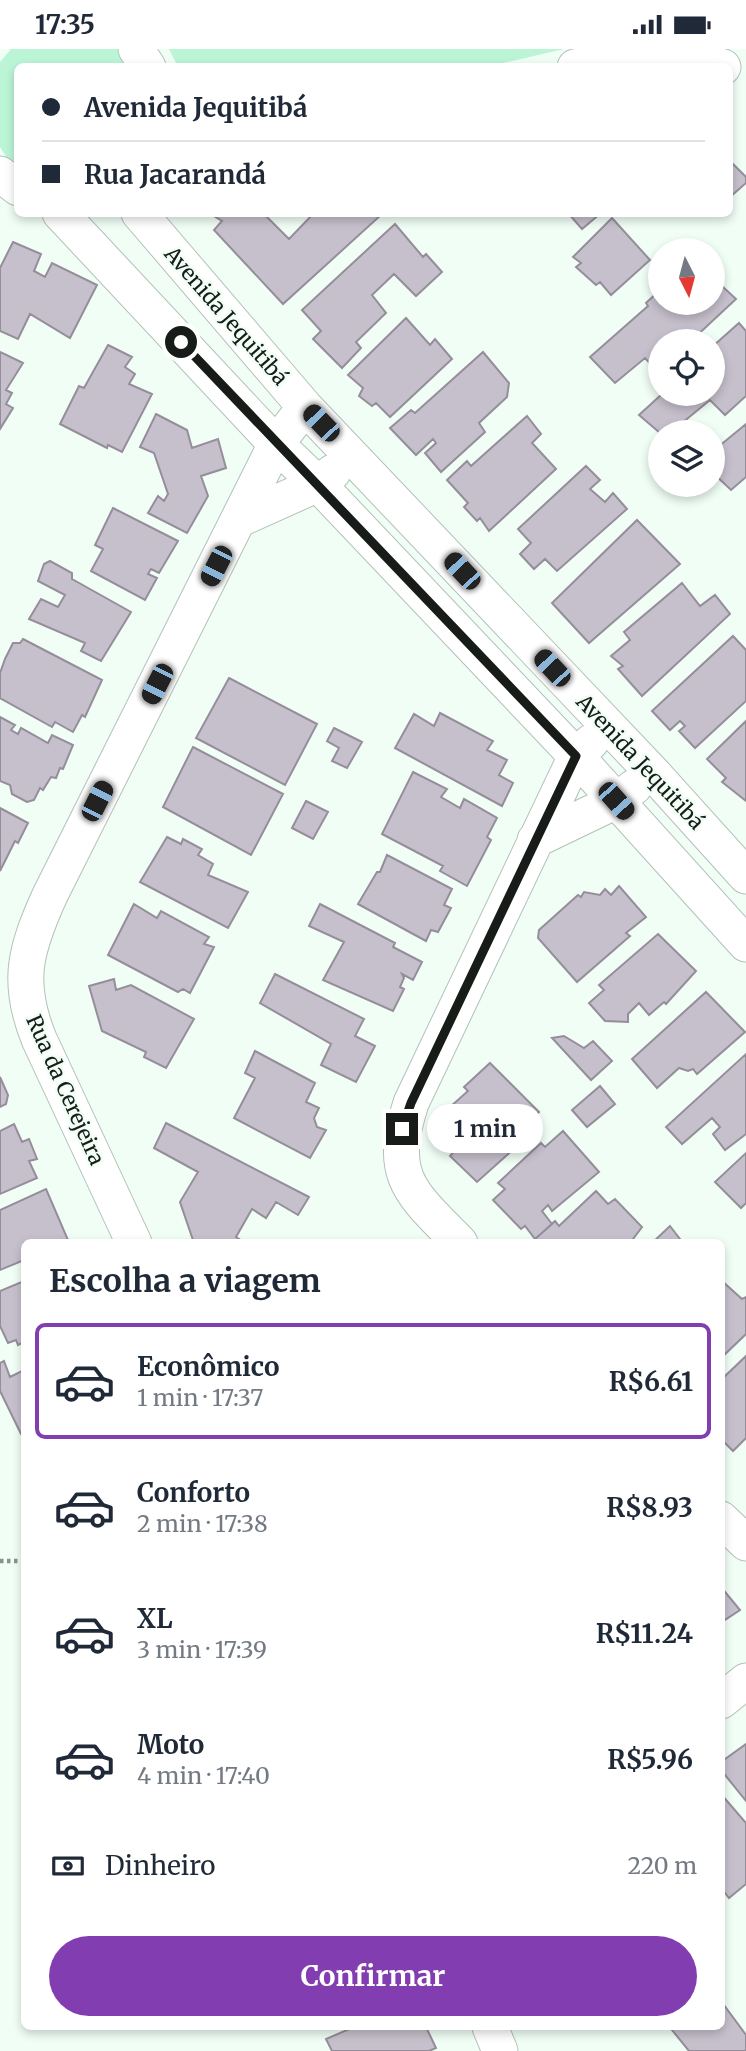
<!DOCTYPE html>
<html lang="pt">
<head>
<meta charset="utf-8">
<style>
	body { margin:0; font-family:Merriweather,serif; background:#f6f6f7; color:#1f2937; height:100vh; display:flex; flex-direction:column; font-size:26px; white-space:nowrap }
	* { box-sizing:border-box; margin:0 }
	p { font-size:23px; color:#747a83 }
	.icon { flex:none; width:38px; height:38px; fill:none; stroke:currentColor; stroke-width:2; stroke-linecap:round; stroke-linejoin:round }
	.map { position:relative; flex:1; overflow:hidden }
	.panel { position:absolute; left:21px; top:1190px; width:704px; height:791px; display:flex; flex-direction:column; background:#fff; border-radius:10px; box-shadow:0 4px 10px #0003 }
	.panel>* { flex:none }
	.top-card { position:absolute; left:14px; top:14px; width:719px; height:154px; border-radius:10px; box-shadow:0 4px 10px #0003; display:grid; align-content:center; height:154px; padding:0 28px; background:#fff }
	.needle { width:46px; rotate:174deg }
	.fabs { position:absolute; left:648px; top:189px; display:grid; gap:14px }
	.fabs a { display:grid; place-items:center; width:77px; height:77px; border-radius:50%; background:#fff; box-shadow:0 4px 10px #0003; font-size:35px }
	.end { position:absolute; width:32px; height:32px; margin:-16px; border:9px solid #171c19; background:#fff; box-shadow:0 0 0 4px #fff }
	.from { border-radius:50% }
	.bubble { position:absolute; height:49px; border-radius:24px; background:#fff; box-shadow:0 4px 10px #0003; font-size:23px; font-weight:700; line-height:49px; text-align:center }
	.car { position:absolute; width:21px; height:42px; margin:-21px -10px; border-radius:9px; box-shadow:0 0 5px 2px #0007; background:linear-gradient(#222 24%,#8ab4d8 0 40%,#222 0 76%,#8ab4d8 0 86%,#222 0) }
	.top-card b { display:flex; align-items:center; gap:24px; height:66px; font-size:26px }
	.top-card b+b { border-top:2px solid #e0e1e3 }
	.top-card i { width:18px; height:18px; background:#1f2937 }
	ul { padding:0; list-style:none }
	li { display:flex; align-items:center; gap:21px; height:116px; margin:0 14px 10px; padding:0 14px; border:4px solid transparent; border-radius:10px }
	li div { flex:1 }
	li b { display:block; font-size:26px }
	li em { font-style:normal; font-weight:700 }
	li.on { border-color:#823db0 }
	li>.icon { width:63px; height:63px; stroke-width:1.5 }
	h2 { padding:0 28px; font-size:32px; line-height:84px }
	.pay { display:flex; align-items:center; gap:18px; height:77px; padding:0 28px; font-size:26px }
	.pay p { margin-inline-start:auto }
	.action { display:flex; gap:14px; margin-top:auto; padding:14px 28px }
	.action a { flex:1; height:80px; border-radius:42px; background:#823db0; color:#fff; font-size:28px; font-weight:700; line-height:80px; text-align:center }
	.status { display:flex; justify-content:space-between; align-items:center; height:49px; padding:0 35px; background:#fff; direction:ltr }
	.status svg { height:19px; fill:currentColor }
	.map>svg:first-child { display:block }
	.green { fill:#bbf5d6 }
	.building { fill:#c6c0cc; stroke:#958e9a; stroke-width:2 }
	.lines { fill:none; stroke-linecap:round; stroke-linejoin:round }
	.minor-casing { stroke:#b3c1b9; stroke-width:37 }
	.path { stroke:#89938e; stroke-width:4.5; stroke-dasharray:3.5 3.5; stroke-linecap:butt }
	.minor { stroke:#fff; stroke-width:35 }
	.route { stroke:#171c19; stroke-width:9 }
	.labels { text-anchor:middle; stroke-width:5; stroke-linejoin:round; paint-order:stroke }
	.street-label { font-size:21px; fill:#171c19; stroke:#f0fef6 }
</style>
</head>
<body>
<div class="status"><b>17:35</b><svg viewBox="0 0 49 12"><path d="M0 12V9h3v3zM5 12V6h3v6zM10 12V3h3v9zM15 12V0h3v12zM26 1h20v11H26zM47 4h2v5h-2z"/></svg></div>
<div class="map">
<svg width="746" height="2002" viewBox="0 0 746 2002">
	<rect width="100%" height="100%" fill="#f0fef6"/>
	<!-- green -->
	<path class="green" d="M11,0H120L135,17L18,18L17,117L8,111L0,98V13Z
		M169,0H564L486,18H178Z"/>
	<!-- building -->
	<path class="building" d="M730,112L746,128V134L730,148Z
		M217,164H263L289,190L314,164L381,166L283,255L214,181L222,172L214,167Z
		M568,164H601L582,180Z
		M612,169L650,211L611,246L600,233L596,236L576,218L581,214L573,208Z
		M395,175L423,208L426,205L442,223L416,247L394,225L372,246L386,264L356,293L361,299L342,319L313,290L321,282L302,261Z
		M13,193L41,205L34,222L45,228L52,214L97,236L70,289L30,265L18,290L0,282V219Z
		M712,223L719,227L723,238L736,250L691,292H660L658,323L645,309L615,334L590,308L648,257L646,254L660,241V254H712Z
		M406,269L430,296L435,290L452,310L390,368L376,354L372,357L359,347L363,339L348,326Z
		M739,274L746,282V347L725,366L710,351L671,383L660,384L639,366L662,345H712V298Z
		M108,296L132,308L125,318L135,325L129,335L152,345L122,403L108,396L107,399L60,375L79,337L84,339Z
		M0,303L23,314L6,341L12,344L6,355L13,359L0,380Z
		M483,303L509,334L507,348L479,374L485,383L441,423L425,404L436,394L433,390L416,406L390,379L411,361L415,364Z
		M156,365L187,381L192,399L218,390L226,419L201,427L208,447L187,484L148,464L158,447L164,452L168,445L154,404L140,398Z
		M527,367L541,385L532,394L556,420L489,482L480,469L477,472L464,458L468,454L447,431L467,412L471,417Z
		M746,375V428L731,441L712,423V403Z
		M586,417L600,431L590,440L605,453L613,444L627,460L557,522L545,510L534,520L520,505L531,494L518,480Z
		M113,459L178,492L159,524L151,520L148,525L157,529L145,551L91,522L103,500L95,496Z
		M637,471L680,515L589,594L552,554Z
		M50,512L72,524V530L131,563L101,612L81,602L85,594L29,570L41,550L58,558L65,546L38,532L44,515Z
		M682,534L700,557L715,546L730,565L642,647L618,620L623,617L611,607L630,591L624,583Z
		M733,587L746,601V652L695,699L679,682L685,677L680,672L670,681L652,662Z
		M23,590L102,631L85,668L82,666L73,683L55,673L52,678L0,649V624L5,610L13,594H20Z
		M229,629L317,675L285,736L196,689Z
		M440,664L493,692L487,701L507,711L499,726L513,734L502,757L395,699L414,665L434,677Z
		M0,668L15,676L11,681L18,685L21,679L48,694L52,686L73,696L63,720L60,719L56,729L51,728L43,741L40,739L34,751L27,753L12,745L10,736L0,732Z
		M746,672V752L722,733L726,729L707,710Z
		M334,679L362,693L347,719L332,712L339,699L327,692Z
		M193,698L283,745L251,806L163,758Z
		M413,723L447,740L441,748L460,759L464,750L497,769L487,788L491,791L467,837L440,822L443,817L382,785Z
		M306,752L328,763L313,790L292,779Z
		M0,759L28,774L18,794L15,792L0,822Z
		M167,788L181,795L183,790L202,800L198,806L213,815L208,826L248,843L228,879L140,833Z
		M387,806L452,840L444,856L451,859L438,883L431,881L426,892L358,855L377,823H380Z
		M619,837L646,868L626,884L630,887L577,933L538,889L539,881L578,846L581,848L584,843L600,846L605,840L611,846Z
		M134,855L157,869L161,862L209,888L204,895L214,898L190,944L183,940L178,943L108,906Z
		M320,855L395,894L393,898L422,913L413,931L402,925L404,929L400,938L404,940L393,962L323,931L344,893L309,877Z
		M658,885L696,922L666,955L664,953L649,966L639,954L628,965V973L605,972L589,954L604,941L599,936Z
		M275,925L364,970L355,987L375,997L356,1033L321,1016L331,995L260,954Z
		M114,930L116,941L131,936L194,970L166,1019L144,1008L146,1003L102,982L89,937Z
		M706,943L745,983L697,1025L693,1020L688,1022L679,1019L657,1039L632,1010Z
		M564,987L584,999L593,992L612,1012L591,1031L552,989Z
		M255,1002L315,1034L306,1053L319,1059L314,1069L317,1078L326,1081L310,1109L234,1069L255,1029L245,1024Z
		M746,1005V1085L725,1101L713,1085L720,1078L712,1069L682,1095L666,1078Z
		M490,1014L539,1063L511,1089L517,1097L477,1133L450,1107L457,1099L438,1079L455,1064L450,1058L468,1042L464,1038Z
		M0,1028L8,1046L6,1055L0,1058Z
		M600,1037L615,1055L587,1078L572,1061Z
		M166,1074L309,1148L298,1166L276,1153L266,1169L252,1160L236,1188L245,1194H194L180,1153L198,1123L154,1099Z
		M14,1075L22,1093L29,1090L37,1110L29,1112L37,1129L0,1145V1082Z
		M563,1082L599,1123L552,1162L548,1156L542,1162L552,1175L535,1190L525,1177L521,1180L493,1151L505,1140L498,1134L541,1094L545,1098Z
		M746,1104V1154L741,1159L715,1133Z
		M46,1140L68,1191L24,1194V1211L0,1221V1161Z
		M596,1142L608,1155L615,1150L642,1178L630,1194L533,1192L555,1172L559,1177Z
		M670,1177L683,1194H652Z
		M24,1232V1293L18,1296L16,1291L8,1294L0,1277V1242Z
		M722,1232L742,1250L746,1248V1285L721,1309Z
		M746,1307V1389L733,1402L723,1392L721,1394V1331Z
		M4,1312L10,1328L24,1321V1384L21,1385L0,1342V1314Z
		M721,1538L740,1561L722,1573L724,1580L721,1582Z
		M746,1695V1752L721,1721V1713Z
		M721,1745L746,1774V1835L729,1849L721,1839Z
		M721,1952L746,1986V2002H689L672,1981L676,1978H721Z
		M354,1978H426L436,1999L429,2002H332L326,1990Z"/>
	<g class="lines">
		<defs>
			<path id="minor" d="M136,0L148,18
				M575,18L620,6L666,0L723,18
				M0,125L18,139
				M60,164L276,395L318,435L576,707L746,895
				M139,164L305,358L653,724L746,827
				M240,470L318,435L333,423
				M535,791L616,752L634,738
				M134,1194L39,990C16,933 25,901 50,846L276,395L305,358
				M460,1194C410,1143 387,1128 411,1054L576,707L591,693
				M721,1470L746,1494
				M721,1652L746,1632
				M490,1978L500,2002"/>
		</defs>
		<!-- minor casing -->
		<use href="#minor" class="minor-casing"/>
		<!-- path -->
		<path class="path" d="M0,1512H24"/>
		<!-- minor -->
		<use href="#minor" class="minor"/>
	</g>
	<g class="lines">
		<!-- route -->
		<path class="route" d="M181,293L576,707L411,1054L402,1080"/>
	</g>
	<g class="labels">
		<!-- street labels -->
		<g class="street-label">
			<text transform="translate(226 267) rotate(49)" y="7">Avenida Jequitibá</text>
			<text transform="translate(640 713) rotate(47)" y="7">Avenida Jequitibá</text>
			<text transform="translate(65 1041) rotate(66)" y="7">Rua da Cerejeira</text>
		</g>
	</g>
</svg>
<div class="fabs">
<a><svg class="needle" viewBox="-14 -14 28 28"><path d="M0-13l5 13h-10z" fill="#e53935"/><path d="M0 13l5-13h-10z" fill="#747a83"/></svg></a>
<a><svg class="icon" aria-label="locate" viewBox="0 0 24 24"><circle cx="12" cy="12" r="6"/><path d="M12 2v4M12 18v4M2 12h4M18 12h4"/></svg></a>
<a><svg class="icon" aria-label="layers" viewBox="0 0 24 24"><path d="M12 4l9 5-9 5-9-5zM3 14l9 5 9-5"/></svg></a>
</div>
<i class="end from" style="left:181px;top:293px"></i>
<i class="end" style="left:402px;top:1080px"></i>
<div class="bubble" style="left:427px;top:1055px;width:116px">1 min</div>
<i class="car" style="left:321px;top:374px;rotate:316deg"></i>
<i class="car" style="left:216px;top:517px;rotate:207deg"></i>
<i class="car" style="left:462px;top:522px;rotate:317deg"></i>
<i class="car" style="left:552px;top:619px;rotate:317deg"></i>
<i class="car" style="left:157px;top:635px;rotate:207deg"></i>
<i class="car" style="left:97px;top:752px;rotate:27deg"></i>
<i class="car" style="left:616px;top:752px;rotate:138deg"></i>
<div class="top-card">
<b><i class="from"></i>Avenida Jequitibá</b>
<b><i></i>Rua Jacarandá</b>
</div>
<section class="panel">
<h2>Escolha a viagem</h2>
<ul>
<li class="on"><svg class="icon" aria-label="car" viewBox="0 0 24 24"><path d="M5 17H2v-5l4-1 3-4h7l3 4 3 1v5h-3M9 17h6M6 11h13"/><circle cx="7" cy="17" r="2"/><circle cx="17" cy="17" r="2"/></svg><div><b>Econômico</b><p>1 min · 17:37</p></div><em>R$6.61</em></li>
<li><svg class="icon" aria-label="car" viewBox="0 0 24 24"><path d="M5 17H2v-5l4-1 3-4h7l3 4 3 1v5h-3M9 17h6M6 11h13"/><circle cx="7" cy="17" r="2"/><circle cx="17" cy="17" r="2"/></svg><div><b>Conforto</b><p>2 min · 17:38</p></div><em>R$8.93</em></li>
<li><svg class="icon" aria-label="car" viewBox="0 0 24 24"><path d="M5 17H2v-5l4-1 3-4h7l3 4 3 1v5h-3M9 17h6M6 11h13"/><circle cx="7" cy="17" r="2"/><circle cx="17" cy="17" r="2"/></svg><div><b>XL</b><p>3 min · 17:39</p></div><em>R$11.24</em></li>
<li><svg class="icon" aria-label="car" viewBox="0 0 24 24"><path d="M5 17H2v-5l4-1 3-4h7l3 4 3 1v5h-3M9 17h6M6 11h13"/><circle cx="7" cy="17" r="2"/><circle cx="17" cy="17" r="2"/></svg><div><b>Moto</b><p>4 min · 17:40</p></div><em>R$5.96</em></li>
</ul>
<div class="pay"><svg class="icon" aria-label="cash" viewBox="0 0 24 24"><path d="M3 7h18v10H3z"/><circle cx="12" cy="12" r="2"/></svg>Dinheiro<p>220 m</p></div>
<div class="action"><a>Confirmar</a></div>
</section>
</div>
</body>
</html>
